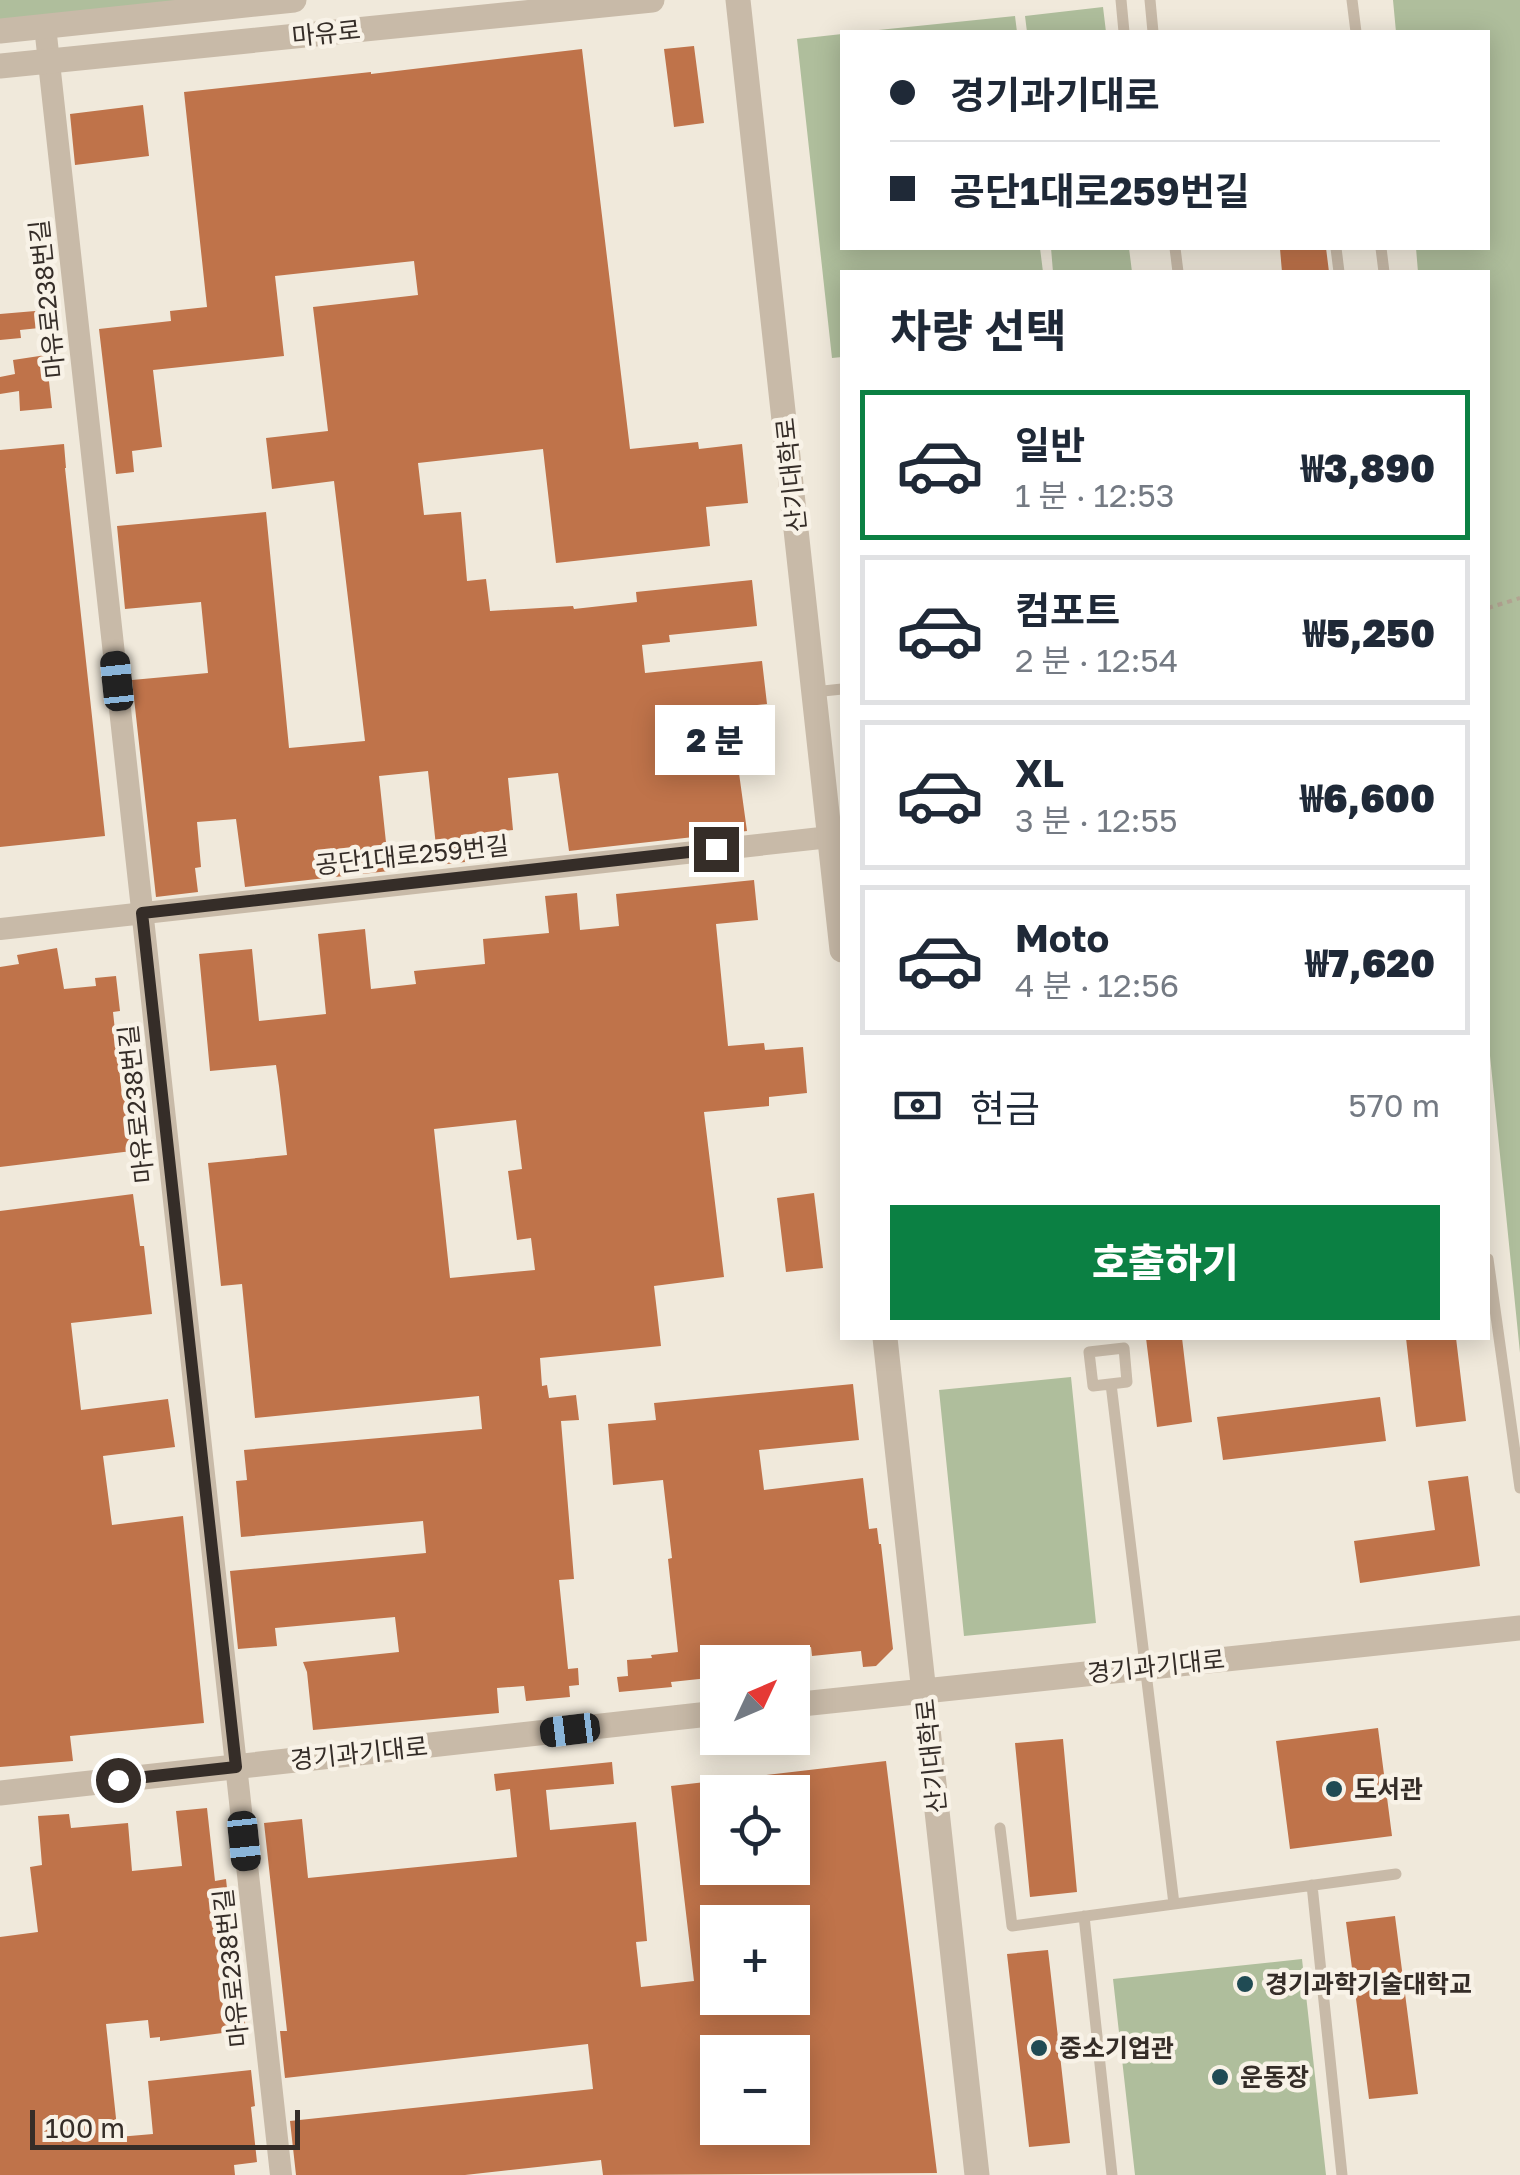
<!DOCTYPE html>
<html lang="ko">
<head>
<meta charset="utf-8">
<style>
	body { margin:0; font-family:"Golos Text","Noto Sans KR",sans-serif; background:#f6f6f7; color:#1f2937; height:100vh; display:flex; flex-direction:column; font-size:38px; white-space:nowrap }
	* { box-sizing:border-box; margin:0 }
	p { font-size:32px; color:#747a83 }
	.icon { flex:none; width:55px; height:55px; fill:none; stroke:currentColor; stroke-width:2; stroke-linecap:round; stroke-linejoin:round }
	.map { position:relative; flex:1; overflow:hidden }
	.side { position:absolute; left:840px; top:270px; width:650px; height:1070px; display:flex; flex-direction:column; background:#fff; border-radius:0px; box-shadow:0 5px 25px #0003 }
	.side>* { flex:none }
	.guide { position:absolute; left:840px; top:30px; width:650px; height:220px; border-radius:0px; box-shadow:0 5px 25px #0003; display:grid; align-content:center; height:220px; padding:0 50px; background:#fff }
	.needle { width:65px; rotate:46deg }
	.buttons { position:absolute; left:700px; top:1645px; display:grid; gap:20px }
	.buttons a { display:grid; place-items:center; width:110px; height:110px; border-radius:0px; background:#fff; box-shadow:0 5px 25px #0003; font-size:50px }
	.scale { position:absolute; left:30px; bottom:25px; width:270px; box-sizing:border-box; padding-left:10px; border:5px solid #352d28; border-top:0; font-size:28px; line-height:35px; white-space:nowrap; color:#352d28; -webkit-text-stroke:8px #f8f2e7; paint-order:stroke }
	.end { position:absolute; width:45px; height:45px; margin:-22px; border:12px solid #352d28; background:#fff; box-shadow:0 0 0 5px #fff }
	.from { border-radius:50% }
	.bubble { position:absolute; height:70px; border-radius:0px; background:#fff; box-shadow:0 5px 25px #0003; font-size:32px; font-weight:800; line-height:70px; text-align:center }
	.car { position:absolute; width:30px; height:60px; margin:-30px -15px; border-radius:12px; box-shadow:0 0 8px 2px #0007; background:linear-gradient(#222 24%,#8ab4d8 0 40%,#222 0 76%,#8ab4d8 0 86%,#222 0) }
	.guide b { display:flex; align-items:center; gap:35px; height:95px; font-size:38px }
	.guide b+b { border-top:2px solid #e0e1e3 }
	.guide i { width:25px; height:25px; background:#1f2937 }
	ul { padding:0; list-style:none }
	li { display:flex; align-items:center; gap:30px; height:150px; margin:0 20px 15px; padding:0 30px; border:5px solid #e0e1e3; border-radius:0px }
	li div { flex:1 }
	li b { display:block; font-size:38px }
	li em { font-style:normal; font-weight:800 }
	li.active { border-color:#0b8043 }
	li>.icon { width:90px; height:90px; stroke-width:1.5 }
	h2 { padding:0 50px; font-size:45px; line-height:120px }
	.pay { display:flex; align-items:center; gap:25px; height:110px; padding:0 50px; font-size:38px }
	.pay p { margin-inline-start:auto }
	.button { display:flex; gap:20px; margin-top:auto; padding:20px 50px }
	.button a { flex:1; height:115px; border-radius:0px; background:#0b8043; color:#fff; font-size:40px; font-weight:800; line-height:115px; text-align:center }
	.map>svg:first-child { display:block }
	.green { fill:#afbe9c }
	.building { fill:#bf734a; fill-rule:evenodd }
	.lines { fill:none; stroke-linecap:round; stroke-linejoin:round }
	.path { stroke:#b3a492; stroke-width:4; stroke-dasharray:5 5; stroke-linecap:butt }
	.service { stroke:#c8baa8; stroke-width:11 }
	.minor { stroke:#c8baa8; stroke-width:22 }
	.tertiary { stroke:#c8baa8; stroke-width:25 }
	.route { stroke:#352d28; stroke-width:12 }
	.poi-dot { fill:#204b54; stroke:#f8f2e7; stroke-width:4 }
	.labels { text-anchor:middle; stroke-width:9; stroke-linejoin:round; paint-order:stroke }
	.street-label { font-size:25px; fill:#352d28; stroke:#f8f2e7 }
	.poi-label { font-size:25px; font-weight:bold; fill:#352d28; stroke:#f8f2e7; text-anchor:start }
</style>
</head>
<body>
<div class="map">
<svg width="1520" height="2175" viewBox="0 0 1520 2175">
	<rect width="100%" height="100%" fill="#f0e9db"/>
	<!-- green -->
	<path class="green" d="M0,0H292L0,32Z
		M1393,0H1520V1353L1488,1036V272H1418L1416,248H1488V32H1396Z
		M1103,7L1106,32H1027L1025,16Z
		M1015,16L1017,32H859Z
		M842,34V248H1040L1043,272H842V357L832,358L797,39Z
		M1051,248H1129L1132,272H1053Z
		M1071,1377L1096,1623L964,1636L939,1390Z
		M1302,1959L1326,2175H1135L1113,1979Z"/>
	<!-- building -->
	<path class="building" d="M694,46L704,123L674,127L664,49Z
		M582,49L630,449L698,442L699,449L742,444L748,503L706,507L710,546L556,563L543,449L418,463L424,515L461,512L467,581L486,579L490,611L573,606L574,609L637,602L636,592L752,580L757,626L669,635L670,642L642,645L645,673L762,661L767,704L730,708L747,831L569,851L558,773L508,778L513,830L461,835L465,862L438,865L428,771L379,776L389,871L245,887L236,819L197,822L201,867L195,868L198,892L156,897L132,680L208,673L201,602L125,609L117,526L266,512L289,748L365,741L334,481L272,489L266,438L328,431L313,307L418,295L414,261L275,276L284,356L153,370L162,447L132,451L134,472L116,474L99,329L171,321L170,311L207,307L184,92L371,72V74Z
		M143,105L149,156L75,165L70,114Z
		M1296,248H1326L1329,272H1282L1280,249Z
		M47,310L49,327L20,330L21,338L0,340V314Z
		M46,355L52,408L20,411L19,391L0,394V377L15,374L13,360Z
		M64,444L66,468H65L105,836L0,847V450Z
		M754,880L758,920L716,924L728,1046L764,1043L765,1050L803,1047L807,1093L769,1097V1106L704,1112L724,1277L654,1286L661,1346L540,1358L542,1386L547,1385L549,1398L576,1395L579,1420L561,1421L574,1579L559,1580L568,1669L578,1668L579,1685L569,1686L570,1697L526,1701L524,1686L497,1688L499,1713L313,1730L307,1672L303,1662L399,1652L395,1617L275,1628L277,1646L238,1649L230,1571L426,1553L423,1521L241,1537L236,1481L247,1480L244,1450L482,1429L479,1396L255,1418L242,1284L221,1286L208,1163L287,1155L279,1086L276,1065L210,1071L199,954L252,949L259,1021L326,1014L318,934L365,929L371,989L416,984L414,971L485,964L483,939L549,933L545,896L577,893L580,930L619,926L616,894ZM516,1120L522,1169L508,1171L517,1240L531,1238L535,1270L450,1278L434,1129Z
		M57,948L64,989L96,986L95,978L116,976L120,1011L113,1012L122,1096H125L132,1151L0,1167V967L19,964L17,955Z
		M814,1193L823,1268L786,1272L777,1198Z
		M133,1194L140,1246H144L152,1314L71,1323L81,1410L168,1399L175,1447L103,1456L112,1525L183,1516L204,1723L70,1736L73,1761L0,1767V1211Z
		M1146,1338H1182L1192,1422L1157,1427Z
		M1406,1338H1456L1466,1421L1416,1427Z
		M853,1384L859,1440L759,1450L764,1490L863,1478L869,1529L877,1528L879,1544H881L893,1649L876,1666L863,1667L861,1651L812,1656L811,1647L766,1653L767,1662H718V1677L671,1682L672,1687L619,1692L617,1677L628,1676L627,1660L652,1658L651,1655L678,1652L668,1559L672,1558L663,1480L613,1485L608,1424L656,1420L654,1403Z
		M1380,1397L1386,1441L1223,1460L1217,1417Z
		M1468,1476L1480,1566L1360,1583L1354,1541L1435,1530L1428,1481Z
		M1378,1728L1392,1836L1290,1849L1276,1741Z
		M1063,1739L1077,1892L1030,1897L1015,1743Z
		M886,1761L937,2173L603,2175L601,2160L465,2175H296L290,2121L593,2089L588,2044L285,2078L280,2031H287L264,1823L302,1819L308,1878L517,1857L510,1789L496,1791L494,1774L612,1762L614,1784L546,1790L550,1830L636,1822L647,1941L636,1942L641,1987L694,1981L671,1786ZM718,1792H792V1868H718ZM718,1922H792V1998H718ZM718,2052H792V2128H718Z
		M207,1808L215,1881L226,1879L235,1962L219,1964L223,2008L243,2006L246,2030L160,2041V2037L150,2038L148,2020L106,2024L118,2137L153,2134L148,2081L251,2070L255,2106L251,2107L257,2162L234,2165L235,2175H0V1937L38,1932L30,1867L42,1865L38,1816L69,1814L71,1828L128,1823L132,1871L182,1866L176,1811Z
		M1395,1916L1418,2094L1369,2099L1346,1922Z
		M1048,1950L1070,2143L1029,2147L1007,1954Z"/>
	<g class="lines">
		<!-- path -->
		<path class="path" d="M1488,608L1520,598"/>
		<!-- service -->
		<path class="service" d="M1121,0L1124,32
			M1150,0L1153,32
			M1352,0L1356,32
			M1175,248L1178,272
			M1336,248L1339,272
			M1381,248L1384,272
			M814,692L842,689
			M1488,1259L1520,1488
			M1124,1348L1127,1382L1093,1386L1089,1352Z
			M1111,1384L1174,1904
			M1000,1828L1012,1926L1396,1874
			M1312,1885L1342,2175
			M1084,1916L1112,2175"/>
		<!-- minor -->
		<path class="minor" d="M45,26L281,2175
			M0,929L830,837"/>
		<!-- tertiary -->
		<path class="tertiary" d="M738,0L842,950
			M0,31L294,0
			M0,66L652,0
			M885,1338L977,2175
			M792,1705L1520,1628
			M0,1793L718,1713"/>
	</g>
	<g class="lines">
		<!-- route -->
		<path class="route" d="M118,1780L236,1767L142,913L716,849"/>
	</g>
	<!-- markers -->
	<g class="poi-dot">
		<circle cx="1334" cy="1789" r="10"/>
		<circle cx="1245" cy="1984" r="10"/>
		<circle cx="1039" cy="2048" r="10"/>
		<circle cx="1220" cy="2077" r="10"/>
	</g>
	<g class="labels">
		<!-- street labels -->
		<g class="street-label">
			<text transform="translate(326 33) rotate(-6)" y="9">마유로</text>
			<text transform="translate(47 299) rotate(-96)" y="9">마유로238번길</text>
			<text transform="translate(791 475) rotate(-96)" y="9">산기대학로</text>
			<text transform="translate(412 855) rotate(-6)" y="9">공단1대로259번길</text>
			<text transform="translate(136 1104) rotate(-96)" y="9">마유로238번길</text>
			<text transform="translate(1156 1666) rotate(-6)" y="9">경기과기대로</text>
			<text transform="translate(359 1753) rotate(-6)" y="9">경기과기대로</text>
			<text transform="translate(931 1756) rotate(-96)" y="9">산기대학로</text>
			<text transform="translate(231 1968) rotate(-96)" y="9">마유로238번길</text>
		</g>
		<!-- poi labels -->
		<g class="poi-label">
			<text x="1354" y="1798">도서관</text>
			<text x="1265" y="1993">경기과학기술대학교</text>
			<text x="1059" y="2057">중소기업관</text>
			<text x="1240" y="2086">운동장</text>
		</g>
	</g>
</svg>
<div class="buttons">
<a><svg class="needle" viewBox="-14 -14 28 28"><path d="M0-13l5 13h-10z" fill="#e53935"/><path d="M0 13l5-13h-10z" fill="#747a83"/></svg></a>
<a><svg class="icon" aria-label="locate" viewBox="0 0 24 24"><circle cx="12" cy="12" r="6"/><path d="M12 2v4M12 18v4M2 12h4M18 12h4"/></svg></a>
<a>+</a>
<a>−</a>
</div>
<div class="scale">100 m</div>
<i class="end from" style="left:118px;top:1780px"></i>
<i class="end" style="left:716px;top:849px"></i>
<div class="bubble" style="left:655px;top:705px;width:120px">2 분</div>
<i class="car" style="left:117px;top:681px;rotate:354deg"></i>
<i class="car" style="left:570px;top:1730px;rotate:263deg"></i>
<i class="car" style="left:244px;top:1841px;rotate:174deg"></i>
<div class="guide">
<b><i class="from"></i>경기과기대로</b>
<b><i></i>공단1대로259번길</b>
</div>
<section class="side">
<h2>차량 선택</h2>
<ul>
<li class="active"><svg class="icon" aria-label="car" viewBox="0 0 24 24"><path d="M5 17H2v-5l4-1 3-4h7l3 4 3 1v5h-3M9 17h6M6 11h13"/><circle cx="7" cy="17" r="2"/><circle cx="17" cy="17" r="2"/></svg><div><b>일반</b><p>1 분 · 12:53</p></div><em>₩3,890</em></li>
<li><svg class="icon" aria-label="car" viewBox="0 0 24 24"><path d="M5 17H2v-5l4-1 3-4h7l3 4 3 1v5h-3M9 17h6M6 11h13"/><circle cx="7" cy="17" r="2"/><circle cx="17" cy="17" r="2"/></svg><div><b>컴포트</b><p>2 분 · 12:54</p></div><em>₩5,250</em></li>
<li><svg class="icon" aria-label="car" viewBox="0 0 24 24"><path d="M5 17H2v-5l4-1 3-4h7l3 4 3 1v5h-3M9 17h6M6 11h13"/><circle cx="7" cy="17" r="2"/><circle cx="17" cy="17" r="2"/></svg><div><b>XL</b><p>3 분 · 12:55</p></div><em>₩6,600</em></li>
<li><svg class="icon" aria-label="car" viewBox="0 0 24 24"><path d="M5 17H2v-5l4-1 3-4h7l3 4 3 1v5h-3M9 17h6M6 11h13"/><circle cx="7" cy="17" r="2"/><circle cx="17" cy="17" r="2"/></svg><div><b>Moto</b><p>4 분 · 12:56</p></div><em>₩7,620</em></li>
</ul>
<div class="pay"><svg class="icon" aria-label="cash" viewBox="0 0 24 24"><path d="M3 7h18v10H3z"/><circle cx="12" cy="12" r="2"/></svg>현금<p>570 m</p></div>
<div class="button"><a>호출하기</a></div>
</section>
</div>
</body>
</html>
